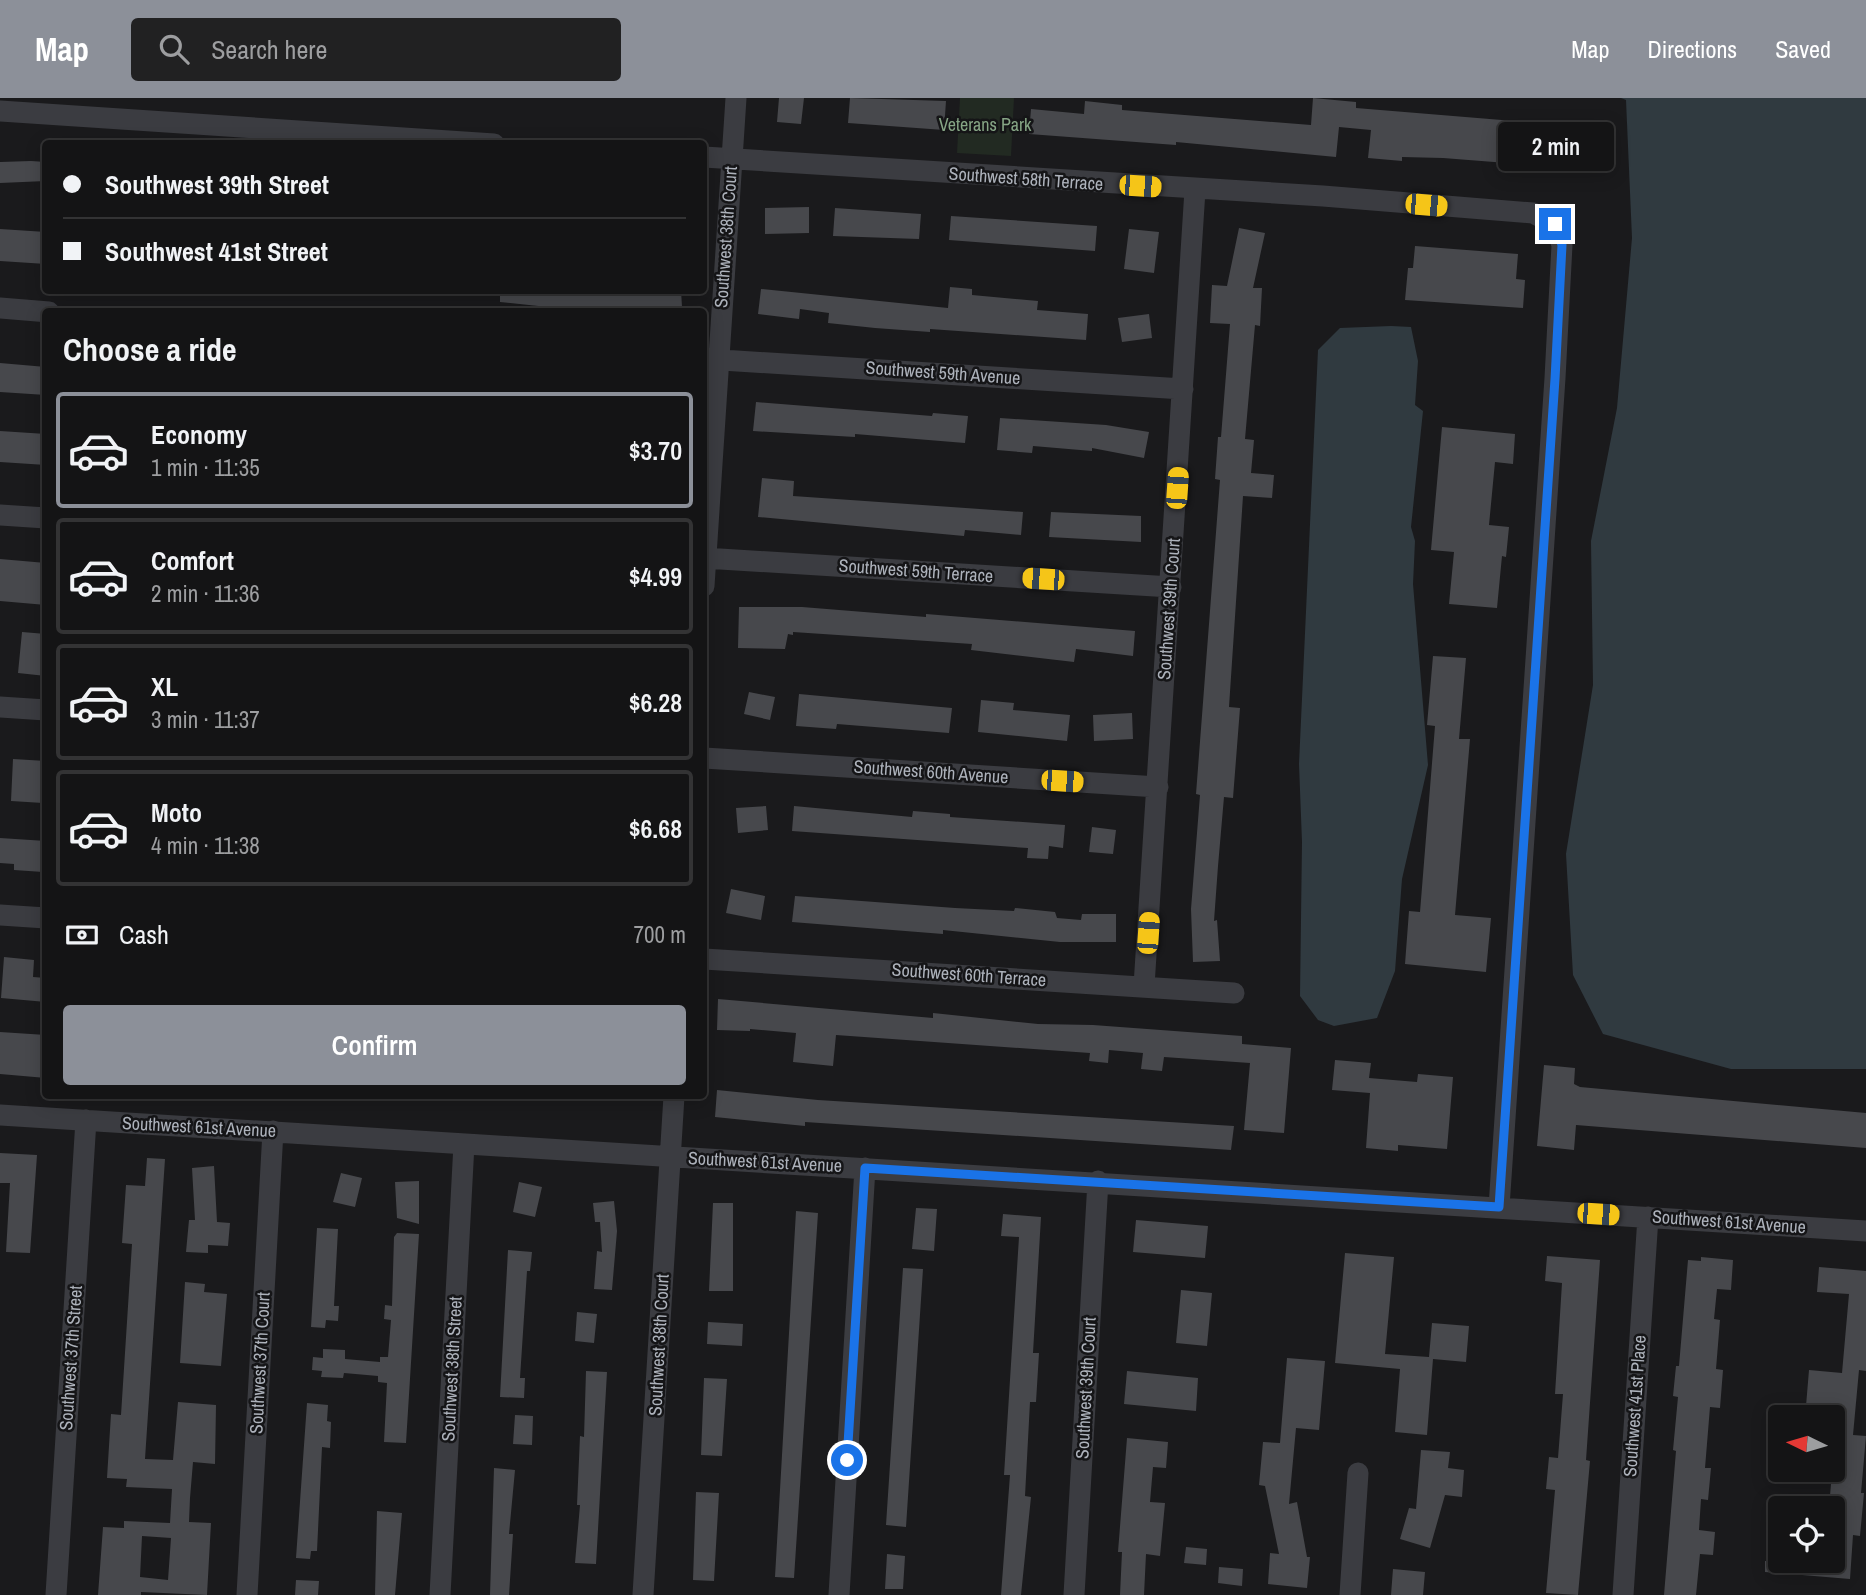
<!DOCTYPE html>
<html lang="en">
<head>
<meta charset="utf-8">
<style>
	body { margin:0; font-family:"Archivo Narrow",sans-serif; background:#212122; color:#f1f3f6; height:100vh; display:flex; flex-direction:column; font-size:26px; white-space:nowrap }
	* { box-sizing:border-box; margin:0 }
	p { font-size:23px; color:#9d9ea0 }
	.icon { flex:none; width:38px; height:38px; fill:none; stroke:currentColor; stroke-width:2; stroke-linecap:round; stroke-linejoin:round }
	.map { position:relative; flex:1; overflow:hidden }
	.details { position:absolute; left:42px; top:210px; width:665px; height:791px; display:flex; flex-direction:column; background:#141415; border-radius:7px; box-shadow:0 4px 18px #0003,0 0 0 2px #333334 }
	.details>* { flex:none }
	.hud { position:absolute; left:42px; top:42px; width:665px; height:154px; border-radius:7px; box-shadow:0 4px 18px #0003,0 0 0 2px #333334; display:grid; align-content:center; height:154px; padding:0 21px; background:#141415 }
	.needle { width:46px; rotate:275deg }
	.tools { position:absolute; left:1768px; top:1307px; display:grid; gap:14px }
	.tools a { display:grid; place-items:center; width:77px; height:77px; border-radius:7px; background:#141415; box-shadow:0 4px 18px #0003,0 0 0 2px #333334; font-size:35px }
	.end { position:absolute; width:32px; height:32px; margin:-16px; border:9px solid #1a73e8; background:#fff; box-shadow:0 0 0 4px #fff }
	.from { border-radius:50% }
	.bubble { position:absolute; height:49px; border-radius:7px; background:#141415; box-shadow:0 4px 18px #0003,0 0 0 2px #333334; font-size:23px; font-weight:600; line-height:49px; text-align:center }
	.car { position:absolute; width:21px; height:42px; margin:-21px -10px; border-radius:9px; box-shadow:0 0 5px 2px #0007; background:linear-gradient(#f5c518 24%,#345 0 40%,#f5c518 0 76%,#345 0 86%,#f5c518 0) }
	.hud b { display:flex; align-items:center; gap:24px; height:66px; font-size:26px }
	.hud b+b { border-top:2px solid #333334 }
	.hud i { width:18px; height:18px; background:#f1f3f6 }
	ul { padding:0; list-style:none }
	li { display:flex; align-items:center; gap:21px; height:116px; margin:0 14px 10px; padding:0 7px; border:4px solid #333334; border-radius:7px }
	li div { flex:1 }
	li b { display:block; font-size:26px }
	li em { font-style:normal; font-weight:600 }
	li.active { border-color:#8c9099 }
	li>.icon { width:63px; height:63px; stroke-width:1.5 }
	h2 { padding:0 21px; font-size:32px; line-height:84px }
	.pay { display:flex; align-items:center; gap:18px; height:77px; padding:0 21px; font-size:26px }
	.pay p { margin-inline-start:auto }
	.action { display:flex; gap:14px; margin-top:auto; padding:14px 21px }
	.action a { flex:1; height:80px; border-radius:7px; background:#8c9099; color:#fff; font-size:28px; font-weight:600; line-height:80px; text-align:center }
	header { display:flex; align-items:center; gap:42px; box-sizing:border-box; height:98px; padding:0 35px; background:#8c9099; color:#fff }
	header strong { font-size:33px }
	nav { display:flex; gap:38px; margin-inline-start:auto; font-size:24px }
	.search { width:490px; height:63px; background:#212122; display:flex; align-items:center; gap:18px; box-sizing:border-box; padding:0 24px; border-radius:7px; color:#9d9ea0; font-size:26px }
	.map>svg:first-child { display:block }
	.green { fill:#222a22 }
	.water { fill:#303a40 }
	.building { fill:#47484c; fill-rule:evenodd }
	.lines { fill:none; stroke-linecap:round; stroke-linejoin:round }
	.minor { stroke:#3b3c41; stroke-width:21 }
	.route { stroke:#1a73e8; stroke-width:9 }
	.labels { text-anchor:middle; stroke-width:5; stroke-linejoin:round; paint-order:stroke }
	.park-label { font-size:18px; fill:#86a585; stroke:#151517 }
	.street-label { font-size:18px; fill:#adb2bb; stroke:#151517 }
</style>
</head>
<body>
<header>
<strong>Map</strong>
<div class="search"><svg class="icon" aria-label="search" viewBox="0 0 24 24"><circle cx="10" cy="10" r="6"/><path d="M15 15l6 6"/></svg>Search here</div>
<nav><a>Map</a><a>Directions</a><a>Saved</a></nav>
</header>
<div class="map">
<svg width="1866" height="1497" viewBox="0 0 1866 1497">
	<rect width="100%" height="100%" fill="#1a1a1c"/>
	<!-- green -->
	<path class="green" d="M960,0H1014L1011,58L957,55Z"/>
	<!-- water -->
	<path class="water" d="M1621,0H1866V971H1731L1603,936L1573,877L1566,756L1593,587L1591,443L1617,310L1632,140L1626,2Z
		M1391,228L1411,229L1418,263L1415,307L1423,313L1411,429L1415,443L1413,486L1428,667L1402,781L1395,873L1377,920L1334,928L1318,922L1300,898L1302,744L1299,666L1318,252L1340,230Z"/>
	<!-- building -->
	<path class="building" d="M779,0H804L801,26L777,24Z
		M850,0L946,3L944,32L848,25Z
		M1313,0L1356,4V10L1573,28L1569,70L1443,60L1402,59V63L1368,60L1371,32L1339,29L1336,59L1176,44V47L1029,36L1031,11L1084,16L1085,3L1122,7V12L1311,27Z
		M31,63L46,64V83L0,85V64Z
		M809,109V135L765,136V110Z
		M835,110L921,116L919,141L833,138Z
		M951,118L1097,128L1095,153L949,142Z
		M1239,130L1265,135L1253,190H1262L1260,228L1255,227L1245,341L1254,342L1251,375L1274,377L1272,400L1243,398L1229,609L1240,610L1233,700L1224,699L1218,768L1214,823L1217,822L1220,863L1193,864L1191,811L1200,697L1196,696L1220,382L1215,381L1218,339H1221L1230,226L1210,225L1212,187L1227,188Z
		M0,131L46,134V166L0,163Z
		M1129,131L1159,134L1154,175L1124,171Z
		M1415,148L1518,156L1516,181L1525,182L1523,210L1405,202L1408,170H1413Z
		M950,189L972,191V197L1038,203L1037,212L1088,216L1086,242L930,231V234L875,230L828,225L829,215L800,211L799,221L758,216L761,191L948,210Z
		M500,192H681L682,209L585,213L500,204Z
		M1149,216L1152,240L1122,244L1118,220Z
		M0,265L46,269V297L0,294Z
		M756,304L932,318L933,315L968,318L965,345L855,336V339L753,333Z
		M1000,320L1106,327L1149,334L1144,360L1092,350V353L1033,348L1032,355L997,352Z
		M1442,329L1515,336L1513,366L1495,364L1489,427L1509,429L1506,459L1502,458L1497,510L1449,506L1454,454L1431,452Z
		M0,333L46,336V367L0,364Z
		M762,380L794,383L793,398L1023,414L1021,437L965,432L964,438L758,419Z
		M1051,414L1141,418V444L1049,439Z
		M0,461L46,465V507L0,503Z
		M739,509H802L926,519V516L1135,533L1133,558L1076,551L1074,564L971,552L972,546L793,534V537L788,536L785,551L738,550Z
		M22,534L46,536V578L18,575Z
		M1433,558L1466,560L1459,641H1470L1455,817L1491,820L1486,874L1405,866L1409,813L1420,814L1435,628L1427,627Z
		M749,594L775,599L770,622L744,616Z
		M799,596L952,610L949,635L837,626L836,631L796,628Z
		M981,602L1014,605L1013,612L1070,617L1067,643L978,634Z
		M1132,615L1133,641L1094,643L1093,617Z
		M13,661L46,663L43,705L11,703Z
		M766,708L768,732L738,735L736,710Z
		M794,708L912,719L913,713L950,716V719L1065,727L1063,750L1049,748L1048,761L1027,760L1028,750L792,733Z
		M1092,729L1116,732L1113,756L1089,754Z
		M0,740L46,743L43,774L14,772V766L0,765Z
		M731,791L765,798L761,822L726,815Z
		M795,798L955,810L1014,813L1015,810L1055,814L1057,820L1081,822L1082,816H1116V844H1060L943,832V836L792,824Z
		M4,859L34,862L33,879L46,880V904L1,900Z
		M718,901L933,920V915L1038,926L1093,927L1242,938V946L1291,950L1284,1035L1244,1032L1250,965L1164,959L1162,973L1141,971L1143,955L1109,952L1108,965L1089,963L1090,955L836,937L833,968L793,964L796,935L750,931V933L717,932Z
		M0,934L46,937V980L0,976Z
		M1335,962L1371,965L1369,980L1417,984L1418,976L1453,979L1447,1051L1398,1047V1053L1366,1050L1370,995L1332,992Z
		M1544,967L1575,970L1574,986L1580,989L1866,1015V1050L1576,1027L1574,1052L1537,1048Z
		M717,992L818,1002L1234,1028L1231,1052L805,1024V1028L715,1019Z
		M0,1055L37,1057L30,1155L6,1154L10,1085H0Z
		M147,1060L165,1061L145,1361L173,1362L178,1304L216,1307L215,1366L193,1364L190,1400L189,1424L211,1425L207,1497L141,1494V1497H98L103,1429L124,1430V1423L170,1425L172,1391L126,1389L127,1381L107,1380L111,1316L121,1317L132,1146L122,1145L126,1087L145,1088ZM142,1438L171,1440L168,1482L140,1479Z
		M214,1068L217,1124L230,1125L228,1148L208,1147V1155L186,1154L189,1122H195L192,1070Z
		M341,1075L362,1080L355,1109L333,1104Z
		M419,1083V1126L397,1120L395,1084Z
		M519,1084L542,1089L535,1119L513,1114Z
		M614,1103L617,1133L612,1192L594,1191L597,1153L602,1154L600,1124H595L593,1105Z
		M713,1105H733V1193H709Z
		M916,1110L937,1111L934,1153L912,1151Z
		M796,1113L818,1115L794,1480L775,1479Z
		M1003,1116L1041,1119L1033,1255H1039L1036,1304H1030L1025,1398L1031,1399L1021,1497H1001L1010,1377H1004L1019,1139L1001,1138Z
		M1136,1122L1208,1128L1205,1160L1133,1154Z
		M317,1130L338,1131L334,1208H339L338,1223L326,1222L325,1230L311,1229Z
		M397,1135L419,1136L406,1345L384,1344L387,1285L378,1284V1278L344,1275L343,1280L321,1279L322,1273L312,1272L313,1259L323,1260V1251L345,1252V1261L380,1264V1259H388L391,1222L384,1221L385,1207L392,1208L394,1139Z
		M508,1152L532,1154L530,1173H527L520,1280H525L524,1300L500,1299Z
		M1345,1155L1394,1159L1385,1256L1429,1259L1432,1225L1469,1228L1466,1264L1433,1261L1427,1337L1395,1334L1400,1271L1335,1265Z
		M1547,1158L1600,1162L1586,1362L1590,1363L1578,1497L1546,1495L1555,1392L1546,1391L1549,1359L1558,1360L1563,1296H1555L1562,1185L1545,1183Z
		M1701,1159L1733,1162L1731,1192L1717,1191L1714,1221L1720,1222L1716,1271L1723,1272L1720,1310L1710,1309L1705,1370H1711L1708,1402L1701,1401L1699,1432L1715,1434L1713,1457L1700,1456L1696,1497H1664L1676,1353L1673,1352L1678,1299L1673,1298L1676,1268H1679L1688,1162L1701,1163Z
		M1819,1169L1866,1173V1273L1859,1272L1853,1337L1866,1338L1861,1395H1864L1860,1438L1853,1437L1850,1481L1765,1474V1463H1832V1410H1829L1836,1325H1832V1320H1805L1809,1272L1842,1275L1849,1196L1817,1194Z
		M903,1170L923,1171L906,1429L886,1427Z
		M185,1184L205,1186L204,1194L227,1196L221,1268L180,1265Z
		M1181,1192L1212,1195L1207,1248L1176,1245Z
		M577,1214L597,1216L594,1245L575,1243Z
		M708,1224L743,1226L742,1248L707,1246Z
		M1287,1260L1325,1263L1319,1332L1296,1330L1289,1406L1297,1404L1307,1459H1310L1307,1490L1268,1486L1270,1455L1279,1456L1265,1388L1259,1387L1263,1344L1280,1345Z
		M586,1273L607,1274L596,1466L575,1465L580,1407H577L580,1338L584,1339Z
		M1127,1273L1198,1280L1196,1313L1124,1306Z
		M704,1280L727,1281L722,1358L701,1357Z
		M307,1305L328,1307L327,1323L331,1324L330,1350L322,1349L317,1453H311L310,1461L296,1460Z
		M515,1317L533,1318L532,1347L513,1346Z
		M1127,1340L1168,1344L1166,1370L1153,1369L1150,1404L1165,1405L1160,1458L1146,1456L1144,1497H1120L1122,1454H1118Z
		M1421,1352L1450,1354L1448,1370L1464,1372L1462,1399L1445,1397L1430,1450L1400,1441L1409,1410L1416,1411Z
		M494,1370L515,1372L509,1436H513L509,1497H490Z
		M696,1394L719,1395L714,1483L693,1482Z
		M377,1413L402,1415L395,1497H375Z
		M1186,1449L1207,1451L1206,1467L1184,1465Z
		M887,1456L905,1458L903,1491H885Z
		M1219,1469L1243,1471L1242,1488L1218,1485Z
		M1393,1471L1425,1474L1423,1497H1391Z
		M296,1482L319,1483L318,1497H295Z"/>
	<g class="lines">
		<!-- minor -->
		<path class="minor" d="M0,13L494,46
			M704,59L1323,98L1533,115L1555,126L1562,147L1555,280L1499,1109
			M0,210L49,214
			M706,261L1183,291
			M0,417L46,420
			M704,460L1171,489
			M704,488L736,0
			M0,609L46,612
			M704,660L1158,689
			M0,817L46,820
			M704,861L1234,895
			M1144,888L1195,92
			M0,1017L1866,1133
			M56,1497L86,1022
			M247,1497L273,1033
			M440,1497L464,1046
			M643,1497L674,998
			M839,1497L865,1070
			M1074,1497L1098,1083
			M1350,1497L1358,1375
			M1623,1497L1648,1119"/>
	</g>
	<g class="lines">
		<!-- route -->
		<path class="route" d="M847,1362L865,1070L1499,1109L1555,281L1562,147L1555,126"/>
	</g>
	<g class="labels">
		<!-- park labels -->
		<g class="park-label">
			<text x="985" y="33">Veterans Park</text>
		</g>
		<!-- street labels -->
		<g class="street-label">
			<text transform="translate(1026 81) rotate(4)" y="6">Southwest 58th Terrace</text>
			<text transform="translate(726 139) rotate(-86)" y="6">Southwest 38th Court</text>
			<text transform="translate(943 275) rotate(4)" y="6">Southwest 59th Avenue</text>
			<text transform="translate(916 473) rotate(4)" y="6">Southwest 59th Terrace</text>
			<text transform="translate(1169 511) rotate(-86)" y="6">Southwest 39th Court</text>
			<text transform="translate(931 674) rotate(4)" y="6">Southwest 60th Avenue</text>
			<text transform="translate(969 877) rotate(4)" y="6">Southwest 60th Terrace</text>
			<text transform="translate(199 1029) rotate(3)" y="6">Southwest 61st Avenue</text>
			<text transform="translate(765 1064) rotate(3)" y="6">Southwest 61st Avenue</text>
			<text transform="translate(1729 1124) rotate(4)" y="6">Southwest 61st Avenue</text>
			<text transform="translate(659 1247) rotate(-87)" y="6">Southwest 38th Court</text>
			<text transform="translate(71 1260) rotate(-86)" y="6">Southwest 37th Street</text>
			<text transform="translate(260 1265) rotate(-87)" y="6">Southwest 37th Court</text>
			<text transform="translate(452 1271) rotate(-87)" y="6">Southwest 38th Street</text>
			<text transform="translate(1086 1290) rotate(-87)" y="6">Southwest 39th Court</text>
			<text transform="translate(1635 1308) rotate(-86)" y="6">Southwest 41st Place</text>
		</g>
	</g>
</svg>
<div class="tools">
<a><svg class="needle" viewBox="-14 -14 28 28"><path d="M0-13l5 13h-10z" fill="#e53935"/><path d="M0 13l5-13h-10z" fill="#9d9ea0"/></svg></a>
<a><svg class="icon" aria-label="locate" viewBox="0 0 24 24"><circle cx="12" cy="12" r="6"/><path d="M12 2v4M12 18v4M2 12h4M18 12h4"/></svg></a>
</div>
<i class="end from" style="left:847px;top:1362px"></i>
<i class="end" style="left:1555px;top:126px"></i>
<div class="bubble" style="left:1498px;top:24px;width:116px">2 min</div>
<i class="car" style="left:1140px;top:88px;rotate:94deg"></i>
<i class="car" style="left:1426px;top:107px;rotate:95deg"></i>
<i class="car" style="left:1177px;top:390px;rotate:4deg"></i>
<i class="car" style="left:1043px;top:481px;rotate:274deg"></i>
<i class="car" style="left:1062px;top:683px;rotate:94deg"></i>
<i class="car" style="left:1148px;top:835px;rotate:4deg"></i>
<i class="car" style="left:1598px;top:1116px;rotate:94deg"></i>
<div class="hud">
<b><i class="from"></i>Southwest 39th Street</b>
<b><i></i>Southwest 41st Street</b>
</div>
<section class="details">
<h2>Choose a ride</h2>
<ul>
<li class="active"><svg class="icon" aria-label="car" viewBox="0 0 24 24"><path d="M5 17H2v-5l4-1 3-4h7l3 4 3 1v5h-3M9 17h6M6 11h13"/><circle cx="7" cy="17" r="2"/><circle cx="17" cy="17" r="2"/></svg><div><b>Economy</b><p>1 min · 11:35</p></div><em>$3.70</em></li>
<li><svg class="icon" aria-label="car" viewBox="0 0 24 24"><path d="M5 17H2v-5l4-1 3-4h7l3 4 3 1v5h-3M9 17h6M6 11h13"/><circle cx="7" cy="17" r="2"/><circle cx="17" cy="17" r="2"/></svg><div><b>Comfort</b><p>2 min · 11:36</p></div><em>$4.99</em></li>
<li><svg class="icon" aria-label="car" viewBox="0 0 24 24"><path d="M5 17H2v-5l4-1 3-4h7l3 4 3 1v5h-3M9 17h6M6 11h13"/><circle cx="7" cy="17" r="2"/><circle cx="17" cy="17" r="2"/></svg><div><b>XL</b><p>3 min · 11:37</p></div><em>$6.28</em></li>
<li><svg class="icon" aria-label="car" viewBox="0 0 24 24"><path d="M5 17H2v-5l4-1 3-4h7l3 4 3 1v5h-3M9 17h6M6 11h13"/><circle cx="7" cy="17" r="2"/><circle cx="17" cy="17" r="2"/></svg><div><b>Moto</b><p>4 min · 11:38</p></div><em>$6.68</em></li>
</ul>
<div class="pay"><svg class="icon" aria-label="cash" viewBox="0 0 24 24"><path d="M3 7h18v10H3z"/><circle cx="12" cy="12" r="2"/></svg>Cash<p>700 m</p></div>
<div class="action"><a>Confirm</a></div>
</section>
</div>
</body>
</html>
